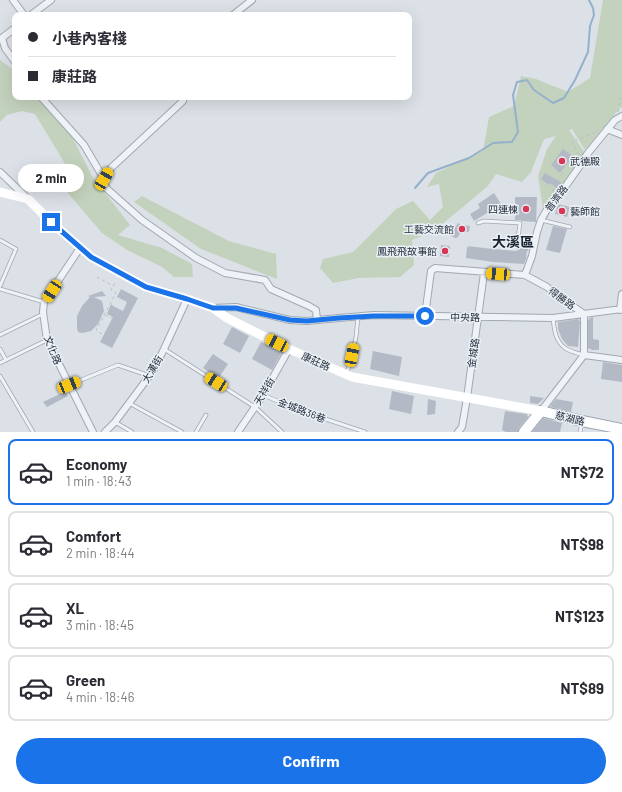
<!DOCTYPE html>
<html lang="en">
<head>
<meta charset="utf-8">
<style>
	body { margin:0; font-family:Barlow,"Noto Sans TC",sans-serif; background:#f2f2f3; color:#2b2b33; height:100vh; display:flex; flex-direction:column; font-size:15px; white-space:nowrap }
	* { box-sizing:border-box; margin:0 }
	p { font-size:13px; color:#7c7c81 }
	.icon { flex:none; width:22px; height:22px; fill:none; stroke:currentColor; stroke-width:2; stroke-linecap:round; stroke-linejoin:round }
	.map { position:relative; height:432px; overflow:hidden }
	.sheet { display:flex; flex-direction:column; background:#fff; flex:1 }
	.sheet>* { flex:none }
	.guide { position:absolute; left:12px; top:12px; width:400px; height:88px; border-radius:8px; box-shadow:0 4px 16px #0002; display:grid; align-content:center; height:88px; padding:0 16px; background:#fff }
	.end { position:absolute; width:18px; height:18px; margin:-9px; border:5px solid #1a73e8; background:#fff; box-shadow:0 0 0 2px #fff }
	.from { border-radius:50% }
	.bubble { position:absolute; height:28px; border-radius:14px; background:#fff; box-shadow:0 4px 16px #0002; font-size:13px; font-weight:700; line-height:28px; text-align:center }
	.car { position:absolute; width:12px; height:24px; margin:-12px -6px; border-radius:5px; box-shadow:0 0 3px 1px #0007; background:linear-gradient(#f5c518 24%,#345 0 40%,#f5c518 0 76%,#345 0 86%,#f5c518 0) }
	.guide b { display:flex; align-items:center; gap:14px; height:38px; font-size:15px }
	.guide b+b { border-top:1px solid #e1e1e2 }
	.guide i { width:10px; height:10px; background:#2b2b33 }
	ul { padding:7px 0 0; list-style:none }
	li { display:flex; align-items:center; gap:12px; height:66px; margin:0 8px 6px; padding:0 8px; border:2px solid #e1e1e2; border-radius:8px }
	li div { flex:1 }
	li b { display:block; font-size:15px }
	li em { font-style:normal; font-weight:700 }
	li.selected { border-color:#1a73e8 }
	li>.icon { width:36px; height:36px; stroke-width:1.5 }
	.primary-button { display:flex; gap:8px; margin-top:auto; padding:8px 16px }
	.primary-button a { flex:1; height:46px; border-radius:24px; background:#1a73e8; color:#fff; font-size:16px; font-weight:700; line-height:46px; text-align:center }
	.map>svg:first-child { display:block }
	.green { fill:#c3d2bd }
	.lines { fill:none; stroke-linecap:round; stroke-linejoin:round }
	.stream { stroke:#94b1cb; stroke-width:2 }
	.building { fill:#b3bac5 }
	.lane-casing { stroke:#a1a8b1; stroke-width:4.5 }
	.street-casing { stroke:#a1a8b1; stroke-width:8 }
	.primary-casing { stroke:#9ba6b4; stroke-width:12 }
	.path { stroke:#babfc6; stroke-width:1; stroke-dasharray:3 3; stroke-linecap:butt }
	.lane { stroke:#eff2f6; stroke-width:3 }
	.street { stroke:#eff2f6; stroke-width:6 }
	.secondary { stroke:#fff; stroke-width:9 }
	.primary { stroke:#fff; stroke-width:10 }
	.route { stroke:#1a73e8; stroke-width:5 }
	.poi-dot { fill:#d73656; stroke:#ebf0f5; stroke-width:1.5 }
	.labels { text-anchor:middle; stroke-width:3; stroke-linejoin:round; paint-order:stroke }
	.poi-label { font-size:10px; fill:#252f3f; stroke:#ebf0f5; text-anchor:end }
	.street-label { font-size:10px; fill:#252f3f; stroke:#ebf0f5 }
	.district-label { font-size:14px; font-weight:bold; fill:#17212f; stroke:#ebf0f5 }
</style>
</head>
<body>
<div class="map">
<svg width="622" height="432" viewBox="0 0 622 432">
	<rect width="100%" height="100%" fill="#dce1e7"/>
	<!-- green -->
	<path class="green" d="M603,0H622V107L620,108L585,150L572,129L569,130L585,153L545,222L538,176L547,149L556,136L544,139L531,172L522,182L496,174L487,187L446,221L429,233L412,240L414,265L400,277L359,278L333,283L320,268L323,259L353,252L396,209L413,201L430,220L443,207L439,184L427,187L436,173L483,151L489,117L514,106L521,76L536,79L568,92L590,78Z
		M0,60L15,71V97H40L69,131L92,176L130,225L118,235L162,248L192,264L193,277H174L162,267L127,250L102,233L67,192L73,177L35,114L22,111L7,115L0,122Z
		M142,196L229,241L276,254L277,279L201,249L134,202Z"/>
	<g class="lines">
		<!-- stream -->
		<path class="stream" d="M415,188L428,173L469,158L493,143L512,142L518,132L513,95L517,82L527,80L534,90L553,103L564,98L575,80L588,52L590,26L594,15L593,8L589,0"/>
	</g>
	<!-- building -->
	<path class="building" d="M563,149L573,156L560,173L551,165Z
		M545,173L562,183L558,189L550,183L549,185L541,179Z
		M494,193L503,207L499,209L497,207L474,221L470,214L480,208L478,204Z
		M515,197H537L536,222L522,221L521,220H515Z
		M558,204L570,207L567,217L555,214Z
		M458,223L461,225L470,226L469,232L462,231L457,238H455L450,235Z
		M553,226L567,229L560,253L546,250Z
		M518,241L530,242L528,251H527L526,259L524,264L493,262L466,258L467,247L470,248L467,246L493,249L517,251Z
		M441,245L450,246L449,257L440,256Z
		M121,289L138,298L112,348L100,342L113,317L107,314L111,304L113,306L123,311L127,302L117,297Z
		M102,291L106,296L94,297L102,301L104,311L98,324L91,331L82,333L78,332L77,328V316L82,306L90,297L88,296Z
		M593,317V339L599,340V350H592L588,348V320L590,318Z
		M578,319L580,322L578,347L568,346L562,339L558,329V322Z
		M232,327L249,336L240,353L223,344Z
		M261,342L282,352L272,370L252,359Z
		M373,351L402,357L399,376L370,369Z
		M213,354L228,364L218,379L203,368Z
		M603,362L622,365V382L601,379Z
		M66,391L68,396L47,407L43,402Z
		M392,391L414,396L411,414L389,409Z
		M530,396L544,398L538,404L530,403Z
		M428,399L436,401L435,414L427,415Z
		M556,399L573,402L571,412L551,407V405Z
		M505,411L527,414L528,417L519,428L518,432H506L502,430Z
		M543,418L562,423L560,432H532Z"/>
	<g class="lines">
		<defs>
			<path id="lane" d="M541,220L570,227
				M478,223L484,221L520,223L518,238L535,240
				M0,240L16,249L0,286
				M0,289L44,302
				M553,318C554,328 555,341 565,348C570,352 578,353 584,355
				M0,335L43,314
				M0,349L6,360
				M164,349L255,407L282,432
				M0,363L47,340
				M347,373L352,355L356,337L358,317
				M0,376L33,432
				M69,385L118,365L150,376
				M263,395L304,412L365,432
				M129,403L182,432
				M115,422L132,432
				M196,432L206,415
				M580,432L582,422"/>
			<path id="street" d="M13,0L24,15
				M31,15L51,0
				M233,15L252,0
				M15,28L2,38L5,48L15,62
				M41,97L84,145L104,179L106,188L142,220L196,258L225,273L265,280L271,289L309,306L316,310L317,320
				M607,129L622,135
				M0,172L27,198
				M104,179L111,168L183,101L182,97
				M80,248L44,302L43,312L47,340L93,432
				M525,275L532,256L537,232L541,220L549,206L560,194L577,170L588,153L615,120L622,116
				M213,308L236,307L290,320L307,321L339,318L374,315L553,318L622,309
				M620,310L622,294
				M425,316L431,271L435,268L525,275L547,287L557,295L584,314
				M584,355V314
				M584,355L622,360
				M541,411L584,355
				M105,432L115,422L153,371L164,349L187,299
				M238,432L263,395L289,349
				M458,432L462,427L467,398L484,273"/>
			<path id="primary" d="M524,432L541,411L582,421L622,429"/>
		</defs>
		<!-- lane casing -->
		<use href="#lane" class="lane-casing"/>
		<!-- street casing -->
		<use href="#street" class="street-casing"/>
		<!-- primary casing -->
		<use href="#primary" class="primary-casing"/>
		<!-- path -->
		<path class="path" d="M618,112L620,98L622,95
			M579,155L572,142L598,131
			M553,192L555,184L562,174L566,175
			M97,277L113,286
			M105,315L114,319
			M102,334L96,330L116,293L111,290L116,281"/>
		<!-- lane -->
		<use href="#lane" class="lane"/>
		<!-- street -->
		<use href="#street" class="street"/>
		<!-- secondary -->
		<path class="secondary" d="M0,192L28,199L51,222L91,257L146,287L187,299L213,308L227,318L289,349L352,377L541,411"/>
		<!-- primary -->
		<use href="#primary" class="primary"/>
	</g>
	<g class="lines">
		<!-- route -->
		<path class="route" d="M51,222L91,257L146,287L187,299L213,308H236L290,320L307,321L339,318L374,316H425"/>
	</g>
	<!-- markers -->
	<g class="poi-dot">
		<circle cx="562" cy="161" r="4"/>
		<circle cx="526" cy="209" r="4"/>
		<circle cx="562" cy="211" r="4"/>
		<circle cx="462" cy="229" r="4"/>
		<circle cx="445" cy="251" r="4"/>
	</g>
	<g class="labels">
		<!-- poi labels -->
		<g class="poi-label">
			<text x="570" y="165" text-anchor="start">武德殿</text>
			<text x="518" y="213">四連棟</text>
			<text x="570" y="215" text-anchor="start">藝師館</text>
			<text x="454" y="233">工藝交流館</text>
			<text x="437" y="255">鳳飛飛故事館</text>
		</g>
		<!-- street labels -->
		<g class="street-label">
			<text transform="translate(556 198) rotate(-53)" y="4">普濟路</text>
			<text transform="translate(562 298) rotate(36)" y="4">得勝路</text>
			<text transform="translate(465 317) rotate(1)" y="4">中央路</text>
			<text transform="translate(53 350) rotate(68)" y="4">文化路</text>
			<text transform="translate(473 353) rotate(-82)" y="4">金城路</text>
			<text transform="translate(316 361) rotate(24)" y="4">康莊路</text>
			<text transform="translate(152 369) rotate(-59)" y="4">大漢街</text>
			<text transform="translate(264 391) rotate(-59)" y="4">天祥街</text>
			<text transform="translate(302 410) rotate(21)" y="4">金城路36巷</text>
			<text transform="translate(570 418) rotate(14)" y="4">慈湖路</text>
		</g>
		<!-- district labels -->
		<g class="district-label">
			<text x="513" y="247">大溪區</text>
		</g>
	</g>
</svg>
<i class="end from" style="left:425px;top:316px"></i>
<i class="end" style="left:51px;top:222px"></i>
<div class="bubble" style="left:18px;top:164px;width:66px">2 min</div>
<i class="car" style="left:104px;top:179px;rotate:30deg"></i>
<i class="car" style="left:498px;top:274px;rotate:274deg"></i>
<i class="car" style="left:52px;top:291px;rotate:213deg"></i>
<i class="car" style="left:277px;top:343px;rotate:296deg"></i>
<i class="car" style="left:352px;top:355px;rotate:11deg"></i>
<i class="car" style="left:216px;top:382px;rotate:302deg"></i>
<i class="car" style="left:69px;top:385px;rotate:68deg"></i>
<div class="guide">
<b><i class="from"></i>小巷內客棧</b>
<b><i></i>康莊路</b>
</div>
</div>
<section class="sheet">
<ul>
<li class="selected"><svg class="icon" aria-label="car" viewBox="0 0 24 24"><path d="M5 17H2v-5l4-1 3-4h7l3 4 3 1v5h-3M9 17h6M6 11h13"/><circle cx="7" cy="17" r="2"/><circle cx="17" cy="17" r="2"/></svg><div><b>Economy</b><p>1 min · 18:43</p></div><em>NT$72</em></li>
<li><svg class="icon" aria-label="car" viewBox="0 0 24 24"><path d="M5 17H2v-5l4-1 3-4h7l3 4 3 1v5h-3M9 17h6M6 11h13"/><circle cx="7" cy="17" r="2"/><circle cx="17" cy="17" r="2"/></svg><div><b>Comfort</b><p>2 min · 18:44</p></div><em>NT$98</em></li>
<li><svg class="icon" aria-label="car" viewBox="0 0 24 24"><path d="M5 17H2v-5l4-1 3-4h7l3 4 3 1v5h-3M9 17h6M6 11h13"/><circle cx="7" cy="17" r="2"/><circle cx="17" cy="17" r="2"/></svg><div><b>XL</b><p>3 min · 18:45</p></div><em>NT$123</em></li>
<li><svg class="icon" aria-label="car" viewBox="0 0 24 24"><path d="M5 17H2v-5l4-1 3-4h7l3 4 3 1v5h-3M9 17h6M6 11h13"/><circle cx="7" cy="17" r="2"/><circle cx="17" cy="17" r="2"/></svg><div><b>Green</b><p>4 min · 18:46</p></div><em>NT$89</em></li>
</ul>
<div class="primary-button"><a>Confirm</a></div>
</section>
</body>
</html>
